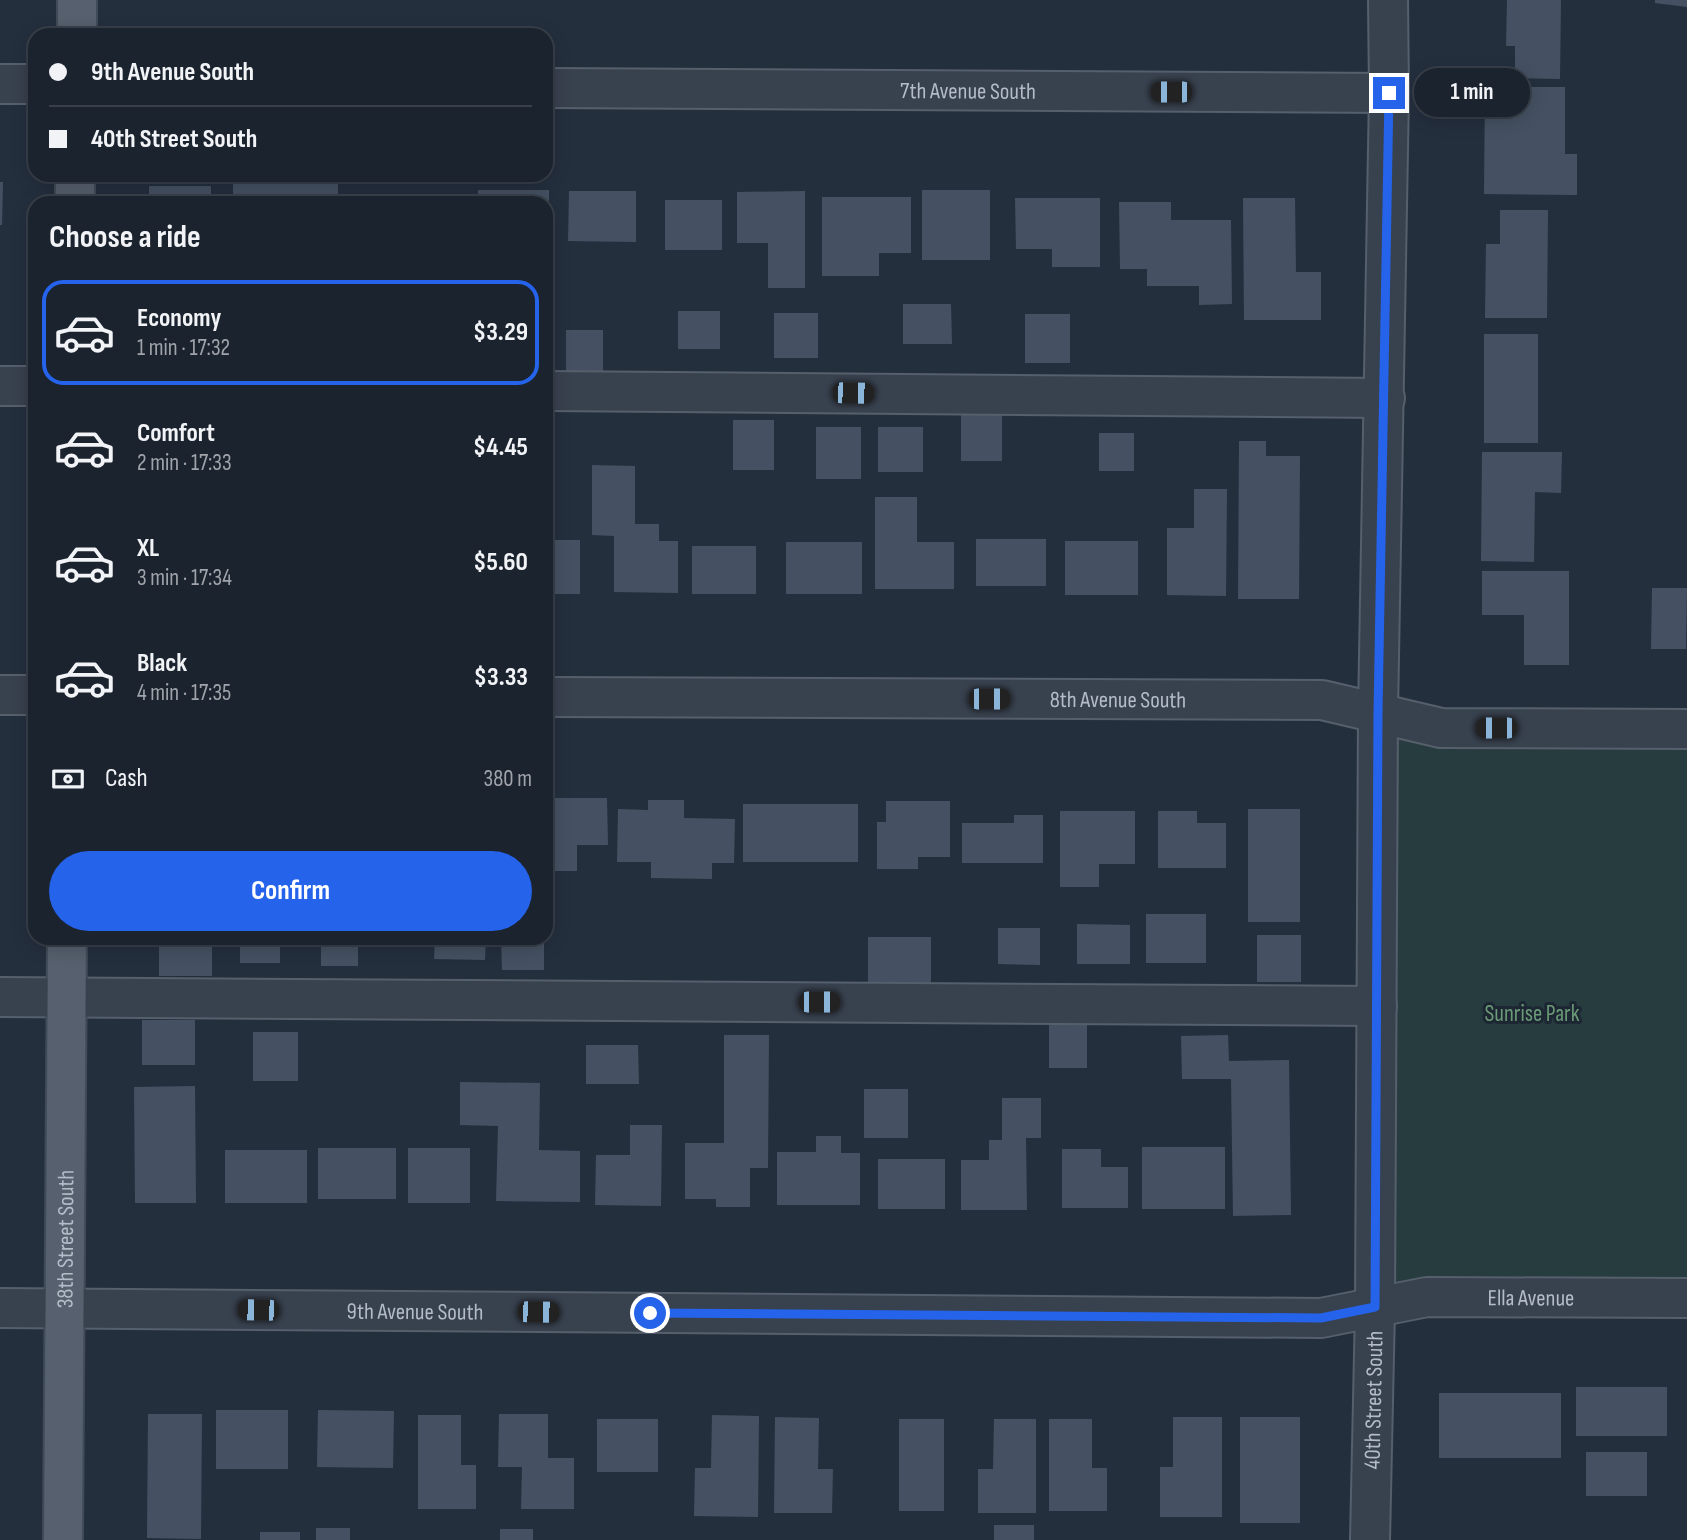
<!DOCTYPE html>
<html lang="en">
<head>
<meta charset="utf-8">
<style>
	body { margin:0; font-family:"Sofia Sans Condensed",sans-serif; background:#242b36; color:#f1f3f6; height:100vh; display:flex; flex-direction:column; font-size:26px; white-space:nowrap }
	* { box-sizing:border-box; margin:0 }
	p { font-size:23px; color:#a0a4aa }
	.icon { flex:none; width:38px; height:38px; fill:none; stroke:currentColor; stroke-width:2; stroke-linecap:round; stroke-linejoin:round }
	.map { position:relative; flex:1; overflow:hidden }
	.sheet { position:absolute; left:28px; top:196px; width:525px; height:749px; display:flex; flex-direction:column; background:#1b232e; border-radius:21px; box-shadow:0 4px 18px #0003,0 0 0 2px #39404a }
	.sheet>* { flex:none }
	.top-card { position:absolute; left:28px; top:28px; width:525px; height:154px; border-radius:21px; box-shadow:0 4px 18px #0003,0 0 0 2px #39404a; display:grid; align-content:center; height:154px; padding:0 21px; background:#1b232e }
	.end { position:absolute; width:32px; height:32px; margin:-16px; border:9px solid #2563eb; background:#fff; box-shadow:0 0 0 4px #fff }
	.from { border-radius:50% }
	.bubble { position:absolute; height:49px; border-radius:24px; background:#1b232e; box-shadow:0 4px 18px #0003,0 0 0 2px #39404a; font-size:23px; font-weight:700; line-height:49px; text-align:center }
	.car { position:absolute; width:21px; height:42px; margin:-21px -10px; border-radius:9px; box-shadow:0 0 5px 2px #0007; background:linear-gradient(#222 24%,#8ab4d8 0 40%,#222 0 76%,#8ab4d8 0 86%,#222 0) }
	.top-card b { display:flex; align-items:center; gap:24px; height:66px; font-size:26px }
	.top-card b+b { border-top:2px solid #39404a }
	.top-card i { width:18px; height:18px; background:#f1f3f6 }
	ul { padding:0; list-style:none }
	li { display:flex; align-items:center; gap:21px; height:105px; margin:0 14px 10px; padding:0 7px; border:4px solid transparent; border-radius:21px }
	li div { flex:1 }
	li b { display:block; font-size:26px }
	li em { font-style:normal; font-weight:700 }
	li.selected { border-color:#2563eb }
	li>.icon { width:63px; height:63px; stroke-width:1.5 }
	h2 { padding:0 21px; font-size:32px; line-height:84px }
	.pay { display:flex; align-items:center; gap:18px; height:77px; padding:0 21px; font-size:26px }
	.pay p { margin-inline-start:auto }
	.cta { display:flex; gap:14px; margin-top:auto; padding:14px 21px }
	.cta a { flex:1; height:80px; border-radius:42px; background:#2563eb; color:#fff; font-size:28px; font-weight:700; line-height:80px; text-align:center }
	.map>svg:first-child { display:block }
	.green { fill:#263c3f }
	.building { fill:#455162 }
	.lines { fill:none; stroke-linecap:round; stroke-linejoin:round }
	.minor-casing { stroke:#565f6c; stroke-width:42 }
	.major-casing { stroke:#414a57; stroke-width:42 }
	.minor { stroke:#38414e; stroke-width:38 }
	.major { stroke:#56606e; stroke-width:38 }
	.route { stroke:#2563eb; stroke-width:9 }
	.labels { text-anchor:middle; stroke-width:6; stroke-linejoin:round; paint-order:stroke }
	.street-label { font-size:23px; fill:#b4bcc9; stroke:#1d2633 }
	.park-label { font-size:23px; fill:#6b9a76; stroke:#1d2633 }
</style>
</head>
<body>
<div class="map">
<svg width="1687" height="1540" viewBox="0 0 1687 1540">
	<rect width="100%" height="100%" fill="#242f3e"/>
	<!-- green -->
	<path class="green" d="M1378,713L1687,729V1298L1375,1308Z"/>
	<!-- building -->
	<path class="building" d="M1507,0H1561L1560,79L1515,78V46H1506Z
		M1655,0H1687V7L1655,3Z
		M1485,87H1565V154H1577V195L1484,194Z
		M233,180H338V203H233Z
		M0,182H3L2,225H0Z
		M149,186H211V203H149Z
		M478,190H549V252H546V203H478Z
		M922,190H990V260H922Z
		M569,191H636V242L568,241Z
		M805,191V288H768V243H737V192Z
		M353,194H464V203H353Z
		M822,197H911V253H879V276H822Z
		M1015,198H1100V267H1052V249H1016Z
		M1243,198H1295L1296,272H1321V320H1244Z
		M665,200H722V250H665Z
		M1119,202H1171V220H1231L1232,304L1199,305V286H1147V269H1120Z
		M1500,210H1548L1547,318H1485L1486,244H1500Z
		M903,304H951L952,344H903Z
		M678,311H720V349H678Z
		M774,313H818V358H774Z
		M1025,314H1070V363H1025Z
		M566,330H603V375H566Z
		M1484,334H1538V443H1484Z
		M961,411H1002V461H961Z
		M733,420H774V470H733Z
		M816,427H861V479H816Z
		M878,427H923V472H878Z
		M1099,433H1134V471H1099Z
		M1239,441H1266V456H1300L1299,599H1238Z
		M1482,452H1562L1561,493L1535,492L1534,562L1481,561Z
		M592,465L635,466V524H659V541H678V593L614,592V536L592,535Z
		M1194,489H1227L1226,596L1167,595V528H1194Z
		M875,497H917V542H954V589H875Z
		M976,539H1046V586H976Z
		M546,540H580V594H546Z
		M1065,541H1138V595H1065Z
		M786,542H862V594H786Z
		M692,546H756V594H692Z
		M1482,571H1569V665H1524V615H1482Z
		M1652,588H1687L1686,649H1651Z
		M546,798H607L608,845H577V871H546Z
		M648,800H684V818L735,819L734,863H712V879L651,878V862H617L618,809L648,810Z
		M886,801H950V857H918V869H877V822H886Z
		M743,804H858V862H743Z
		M1248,809H1300V922H1248Z
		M1060,811H1135V864H1099V887H1060Z
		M1158,811H1197V823H1226V868H1158Z
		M1014,815H1043V863H962V823H1014Z
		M1146,914H1206V963H1146Z
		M1077,924L1130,925V964H1077Z
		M998,928H1040V965L998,964Z
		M1257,935H1301V982H1257Z
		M868,937H931V985H868Z
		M159,938H212V976H159Z
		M240,938H280V963H240Z
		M321,938H358V966H321Z
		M435,938H486L485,960L434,959Z
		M501,938H544V970H502Z
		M142,1020H195V1065H142Z
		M1049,1022H1087V1068H1049Z
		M253,1032H298V1081H253Z
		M724,1035H769L768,1168H750V1207H716V1199H685V1143H724Z
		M1228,1035L1229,1061L1289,1060L1291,1215L1233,1216L1231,1079H1182L1181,1036Z
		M586,1045H638L639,1084H586Z
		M460,1082L540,1083L539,1150L580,1151V1202L496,1201L498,1126L460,1125Z
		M195,1086L196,1203H135L134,1087Z
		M864,1089H908V1138H864Z
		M1002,1098H1041V1138H1026L1027,1210H961V1160H989V1140H1002Z
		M630,1125H662L661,1206L595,1205L596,1155H630Z
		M816,1136H841V1153H860V1205H777V1152H816Z
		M1142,1147H1225V1209H1142Z
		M318,1148H396V1199H318Z
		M408,1148H470V1203H408Z
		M1062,1149H1101V1167H1128V1208H1062Z
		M225,1150H307V1203H225Z
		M878,1159H945V1209H878Z
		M1576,1387H1667V1436H1576Z
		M1439,1393H1561V1458H1439Z
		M216,1410H288V1469H216Z
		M318,1410L394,1411L393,1468L317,1467Z
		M148,1414H202L201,1539L147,1538Z
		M499,1414H548V1458H574V1509H521L522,1467H498Z
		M418,1415H461V1465H476V1509H418Z
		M712,1415L759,1416L758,1517L694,1516L695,1468H711Z
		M775,1417L819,1418L818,1469H833L832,1513H774Z
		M1173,1417H1222V1517H1160V1467H1173Z
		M1240,1417H1300V1523H1240Z
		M597,1419H658V1472H597Z
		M899,1419H944V1511H899Z
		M994,1419H1036V1513H978V1469H993Z
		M1049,1419H1092V1468H1107V1511H1049Z
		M1586,1452H1647V1496H1586Z
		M994,1525H1034V1540H994Z
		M316,1528H350V1540H316Z
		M500,1529H533V1540H500Z
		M260,1532H300V1540H260Z"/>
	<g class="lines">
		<defs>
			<g id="minor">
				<path d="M0,84H35"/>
				<path id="s1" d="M546,88L1389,93"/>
				<path d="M0,386H35"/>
				<path d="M546,391L1385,398"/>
				<path d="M0,695H35"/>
				<path id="s2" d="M546,697L1322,700L1441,728L1687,729"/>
				<path d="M0,997L1377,1006"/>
				<path id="s3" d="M0,1308L1321,1318L1427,1297L1687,1298"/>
				<path id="s4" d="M1370,1540L1375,1308L1378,713L1389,93L1388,0"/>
			</g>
			<g id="major">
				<path d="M77,35V0"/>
				<path d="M75,203V175"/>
				<path id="s5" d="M63,1540L67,938"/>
			</g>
		</defs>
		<!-- minor casing -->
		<use href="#minor" class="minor-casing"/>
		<!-- major casing -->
		<use href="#major" class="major-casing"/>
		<!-- minor -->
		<use href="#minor" class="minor"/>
		<!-- major -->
		<use href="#major" class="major"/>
	</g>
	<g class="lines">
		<!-- route -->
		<path class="route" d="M650,1313L1321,1318L1375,1307L1378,713L1389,93"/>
	</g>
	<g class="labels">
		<!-- street labels -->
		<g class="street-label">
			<text dy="8" stroke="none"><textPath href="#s1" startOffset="422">7th Avenue South</textPath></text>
			<text dy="8" stroke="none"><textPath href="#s2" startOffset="572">8th Avenue South</textPath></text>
			<text dy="8" stroke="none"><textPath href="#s5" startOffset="301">38th Street South</textPath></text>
			<text dy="8" stroke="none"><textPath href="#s3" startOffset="1533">Ella Avenue</textPath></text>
			<text dy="8" stroke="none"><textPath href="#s3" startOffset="415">9th Avenue South</textPath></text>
			<text dy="8" stroke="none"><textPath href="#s4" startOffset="140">40th Street South</textPath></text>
		</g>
		<!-- park labels -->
		<g class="park-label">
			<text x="1532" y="1021">Sunrise Park</text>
		</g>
	</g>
</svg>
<i class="end from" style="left:650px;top:1313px"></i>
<i class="end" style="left:1389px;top:93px"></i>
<div class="bubble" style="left:1414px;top:68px;width:116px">1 min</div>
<i class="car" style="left:1171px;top:92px;rotate:270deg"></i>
<i class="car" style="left:853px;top:393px;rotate:91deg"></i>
<i class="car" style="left:989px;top:699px;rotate:90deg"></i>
<i class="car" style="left:1496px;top:728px;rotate:270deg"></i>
<i class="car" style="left:819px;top:1002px;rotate:90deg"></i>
<i class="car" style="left:258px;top:1310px;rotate:271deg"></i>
<i class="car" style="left:538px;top:1312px;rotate:91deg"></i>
<div class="top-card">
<b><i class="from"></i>9th Avenue South</b>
<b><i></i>40th Street South</b>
</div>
<section class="sheet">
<h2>Choose a ride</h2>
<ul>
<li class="selected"><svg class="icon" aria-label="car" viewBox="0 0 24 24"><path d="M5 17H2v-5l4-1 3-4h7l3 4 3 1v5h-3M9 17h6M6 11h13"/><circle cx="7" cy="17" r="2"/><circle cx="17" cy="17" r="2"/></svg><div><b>Economy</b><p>1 min · 17:32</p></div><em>$3.29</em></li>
<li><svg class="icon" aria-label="car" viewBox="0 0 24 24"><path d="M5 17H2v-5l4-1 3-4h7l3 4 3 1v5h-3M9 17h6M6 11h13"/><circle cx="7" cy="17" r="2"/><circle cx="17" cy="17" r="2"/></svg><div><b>Comfort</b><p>2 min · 17:33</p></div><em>$4.45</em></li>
<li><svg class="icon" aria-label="car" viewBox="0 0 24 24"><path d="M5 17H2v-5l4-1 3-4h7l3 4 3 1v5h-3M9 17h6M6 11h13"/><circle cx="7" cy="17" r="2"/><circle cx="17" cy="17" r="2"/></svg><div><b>XL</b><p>3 min · 17:34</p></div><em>$5.60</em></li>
<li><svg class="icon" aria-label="car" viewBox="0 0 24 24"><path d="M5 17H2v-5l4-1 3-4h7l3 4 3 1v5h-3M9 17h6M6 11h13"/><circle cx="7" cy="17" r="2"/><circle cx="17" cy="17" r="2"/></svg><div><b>Black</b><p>4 min · 17:35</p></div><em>$3.33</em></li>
</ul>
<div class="pay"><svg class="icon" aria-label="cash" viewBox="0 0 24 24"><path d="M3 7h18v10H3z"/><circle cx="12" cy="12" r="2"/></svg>Cash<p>380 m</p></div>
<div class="cta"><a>Confirm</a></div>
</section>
</div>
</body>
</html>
